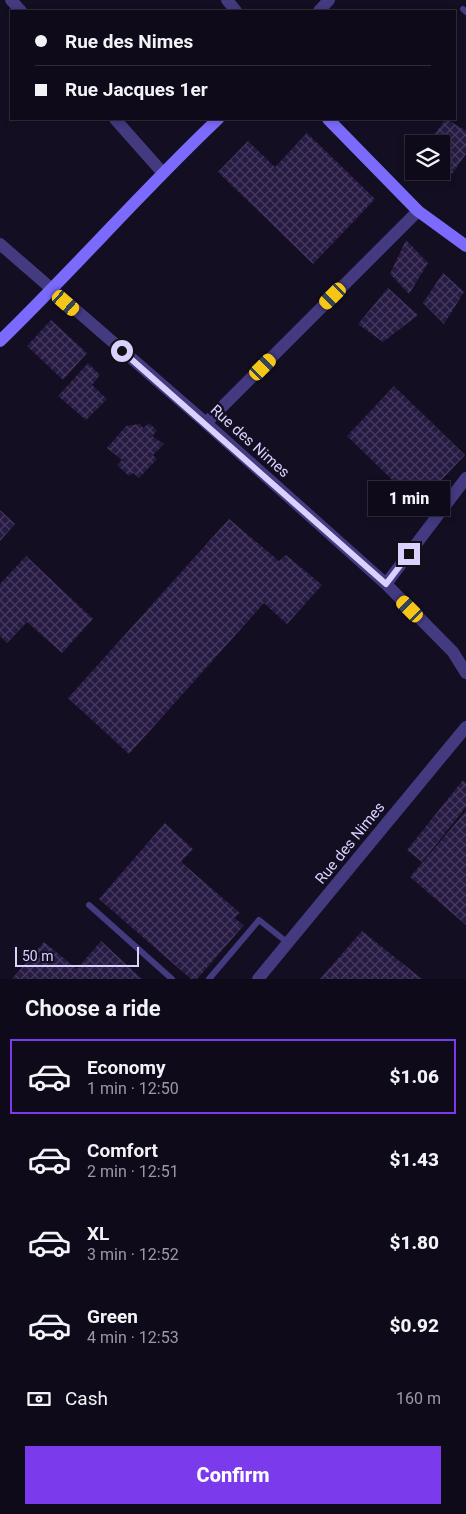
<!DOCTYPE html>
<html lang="en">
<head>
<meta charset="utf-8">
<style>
	body { margin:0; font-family:Roboto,sans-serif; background:#181323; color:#f1f3f6; height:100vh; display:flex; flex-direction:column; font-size:19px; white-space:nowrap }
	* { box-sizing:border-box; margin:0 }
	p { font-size:16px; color:#9b9aa2 }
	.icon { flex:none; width:28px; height:28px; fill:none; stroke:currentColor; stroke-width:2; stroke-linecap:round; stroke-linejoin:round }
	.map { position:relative; height:979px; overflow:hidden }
	.sheet { display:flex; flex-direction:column; background:#0f0a1a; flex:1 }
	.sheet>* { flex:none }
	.banner { position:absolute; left:10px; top:10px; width:446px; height:110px; border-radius:0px; box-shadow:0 2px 8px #0003,0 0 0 1px #2f2b39; display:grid; align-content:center; height:110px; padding:0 25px; background:#0f0a1a }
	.controls { position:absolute; left:405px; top:135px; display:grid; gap:10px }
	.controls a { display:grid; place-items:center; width:45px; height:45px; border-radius:0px; background:#0f0a1a; box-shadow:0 2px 8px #0003,0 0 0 1px #2f2b39; font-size:25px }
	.scale { position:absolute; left:15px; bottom:12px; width:124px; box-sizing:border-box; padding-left:5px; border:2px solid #dad1fe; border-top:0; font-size:14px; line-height:18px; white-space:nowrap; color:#dad1fe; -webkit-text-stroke:4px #140e22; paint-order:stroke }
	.end { position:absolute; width:22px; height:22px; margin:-11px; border:6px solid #dad1fe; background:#111; box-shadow:0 0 0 2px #111 }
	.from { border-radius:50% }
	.bubble { position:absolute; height:35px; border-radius:0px; background:#0f0a1a; box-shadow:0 2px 8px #0003,0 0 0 1px #2f2b39; font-size:16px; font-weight:800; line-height:35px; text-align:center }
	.car { position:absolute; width:15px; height:30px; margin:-15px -8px; border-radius:6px; box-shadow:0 0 4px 1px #0007; background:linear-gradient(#f5c518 24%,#345 0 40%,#f5c518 0 76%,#345 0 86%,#f5c518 0) }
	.banner b { display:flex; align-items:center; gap:18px; height:48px; font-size:19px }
	.banner b+b { border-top:1px solid #2f2b39 }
	.banner i { width:12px; height:12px; background:#f1f3f6 }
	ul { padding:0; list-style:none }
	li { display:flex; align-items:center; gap:15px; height:75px; margin:0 10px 8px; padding:0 15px; border:2px solid transparent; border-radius:0px }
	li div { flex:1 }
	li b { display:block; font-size:19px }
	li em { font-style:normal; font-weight:800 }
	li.current { border-color:#7c3aed }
	li>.icon { width:45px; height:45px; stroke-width:1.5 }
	h2 { padding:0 25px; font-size:22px; line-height:60px }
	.pay { display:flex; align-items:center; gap:12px; height:55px; padding:0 25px; font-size:19px }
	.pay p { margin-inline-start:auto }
	.button { display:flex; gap:10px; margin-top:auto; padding:10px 25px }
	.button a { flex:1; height:58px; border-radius:0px; background:#7c3aed; color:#fff; font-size:20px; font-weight:800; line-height:58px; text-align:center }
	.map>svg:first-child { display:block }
	.building { fill:url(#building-cross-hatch) }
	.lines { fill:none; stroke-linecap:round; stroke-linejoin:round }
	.lane { stroke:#433a80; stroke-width:6 }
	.street { stroke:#433a80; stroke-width:12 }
	.secondary { stroke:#7b6afb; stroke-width:12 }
	.route { stroke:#dad1fe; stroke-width:6 }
	.labels { text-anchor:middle; stroke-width:5; stroke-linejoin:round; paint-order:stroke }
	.street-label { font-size:15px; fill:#dad1fe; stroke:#140e22 }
</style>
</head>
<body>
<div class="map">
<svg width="466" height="979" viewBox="0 0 466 979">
	<defs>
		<pattern id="building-cross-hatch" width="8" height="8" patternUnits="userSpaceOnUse" patternTransform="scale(1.25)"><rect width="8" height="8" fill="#271b43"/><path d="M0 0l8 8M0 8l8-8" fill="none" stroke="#463b5f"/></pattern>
	</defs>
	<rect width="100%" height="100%" fill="#140e22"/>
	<!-- building -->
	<path class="building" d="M446,119L466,131V154L452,174L441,165V144H427Z
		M307,133L375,199L313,264L218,172L248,141L275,167Z
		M406,240L428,263L409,294L390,274Z
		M443,273L464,292L444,324L423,303Z
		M388,288L418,315L383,342L358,324Z
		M51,320L87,353L63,380L27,346Z
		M88,363L100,375L92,385L107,399L86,420L58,396Z
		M394,386L465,455L418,505L347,436Z
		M149,423L157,431L152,436L164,444L153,455L157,459L139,478L133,473L129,476L117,465L122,460L107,448L126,426L140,424L143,428Z
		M0,510L15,524L0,541Z
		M229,519L279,561L286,555L322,585L287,624L264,603L129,754L68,698Z
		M26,556L93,619L62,653L27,622L7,643L0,636V584Z
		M463,780L466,783V807L422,862L407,850Z
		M466,811V925L410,877Z
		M165,823L193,849L181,862L240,913L234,918L244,925L197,979H191L99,899Z
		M362,931L422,979H320Z
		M101,941L142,979H12L44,942L77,969Z"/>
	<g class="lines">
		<!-- lane -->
		<path class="lane" d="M463,9L466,12
			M89,905L172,979
			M209,979L259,920L288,943"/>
		<!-- street -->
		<path class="street" d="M11,0L21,11
			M227,0L236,11
			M319,11L329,0
			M115,119L162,172
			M0,244L206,423L386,584L453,652L466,673
			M206,423L418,211
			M386,584L466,478
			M258,979L466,727"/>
		<!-- secondary -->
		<path class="secondary" d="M328,119L418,211L466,246
			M0,341C74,269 143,190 218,119"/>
	</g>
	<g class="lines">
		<!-- route -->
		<path class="route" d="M122,351L386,584L409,554"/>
	</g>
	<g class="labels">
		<!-- street labels -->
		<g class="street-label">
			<text transform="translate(250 441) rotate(42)" y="5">Rue des Nimes</text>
			<text transform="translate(350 843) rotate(-51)" y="5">Rue des Nimes</text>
		</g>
	</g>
</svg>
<div class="controls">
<a><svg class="icon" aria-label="layers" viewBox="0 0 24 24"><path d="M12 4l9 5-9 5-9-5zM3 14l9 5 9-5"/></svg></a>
</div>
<div class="scale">50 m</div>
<i class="end from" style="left:122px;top:351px"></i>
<i class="end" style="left:409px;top:554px"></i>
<div class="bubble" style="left:368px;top:481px;width:82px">1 min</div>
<i class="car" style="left:333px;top:296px;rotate:225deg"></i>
<i class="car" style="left:66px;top:303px;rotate:131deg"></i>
<i class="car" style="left:263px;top:367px;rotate:45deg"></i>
<i class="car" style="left:410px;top:609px;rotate:315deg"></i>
<div class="banner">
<b><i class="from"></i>Rue des Nimes</b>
<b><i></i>Rue Jacques 1er</b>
</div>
</div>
<section class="sheet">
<h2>Choose a ride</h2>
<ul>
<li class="current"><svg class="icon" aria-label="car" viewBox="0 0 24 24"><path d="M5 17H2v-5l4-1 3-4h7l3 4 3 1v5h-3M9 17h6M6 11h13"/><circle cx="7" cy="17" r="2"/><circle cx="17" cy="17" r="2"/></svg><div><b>Economy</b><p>1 min · 12:50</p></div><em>$1.06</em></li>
<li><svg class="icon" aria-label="car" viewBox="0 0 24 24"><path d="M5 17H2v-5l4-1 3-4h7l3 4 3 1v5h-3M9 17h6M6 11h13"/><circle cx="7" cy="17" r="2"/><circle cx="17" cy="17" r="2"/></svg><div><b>Comfort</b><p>2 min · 12:51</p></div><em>$1.43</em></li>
<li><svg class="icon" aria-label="car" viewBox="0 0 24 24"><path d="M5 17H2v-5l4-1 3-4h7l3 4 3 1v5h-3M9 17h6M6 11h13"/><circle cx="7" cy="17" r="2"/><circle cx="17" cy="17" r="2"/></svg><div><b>XL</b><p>3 min · 12:52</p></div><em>$1.80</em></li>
<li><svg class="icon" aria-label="car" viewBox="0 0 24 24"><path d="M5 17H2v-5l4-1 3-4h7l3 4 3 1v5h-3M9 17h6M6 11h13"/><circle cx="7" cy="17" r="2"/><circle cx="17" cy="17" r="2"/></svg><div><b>Green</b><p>4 min · 12:53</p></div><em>$0.92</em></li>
</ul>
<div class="pay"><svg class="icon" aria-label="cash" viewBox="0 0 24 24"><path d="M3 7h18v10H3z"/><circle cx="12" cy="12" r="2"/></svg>Cash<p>160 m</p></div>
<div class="button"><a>Confirm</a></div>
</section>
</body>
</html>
